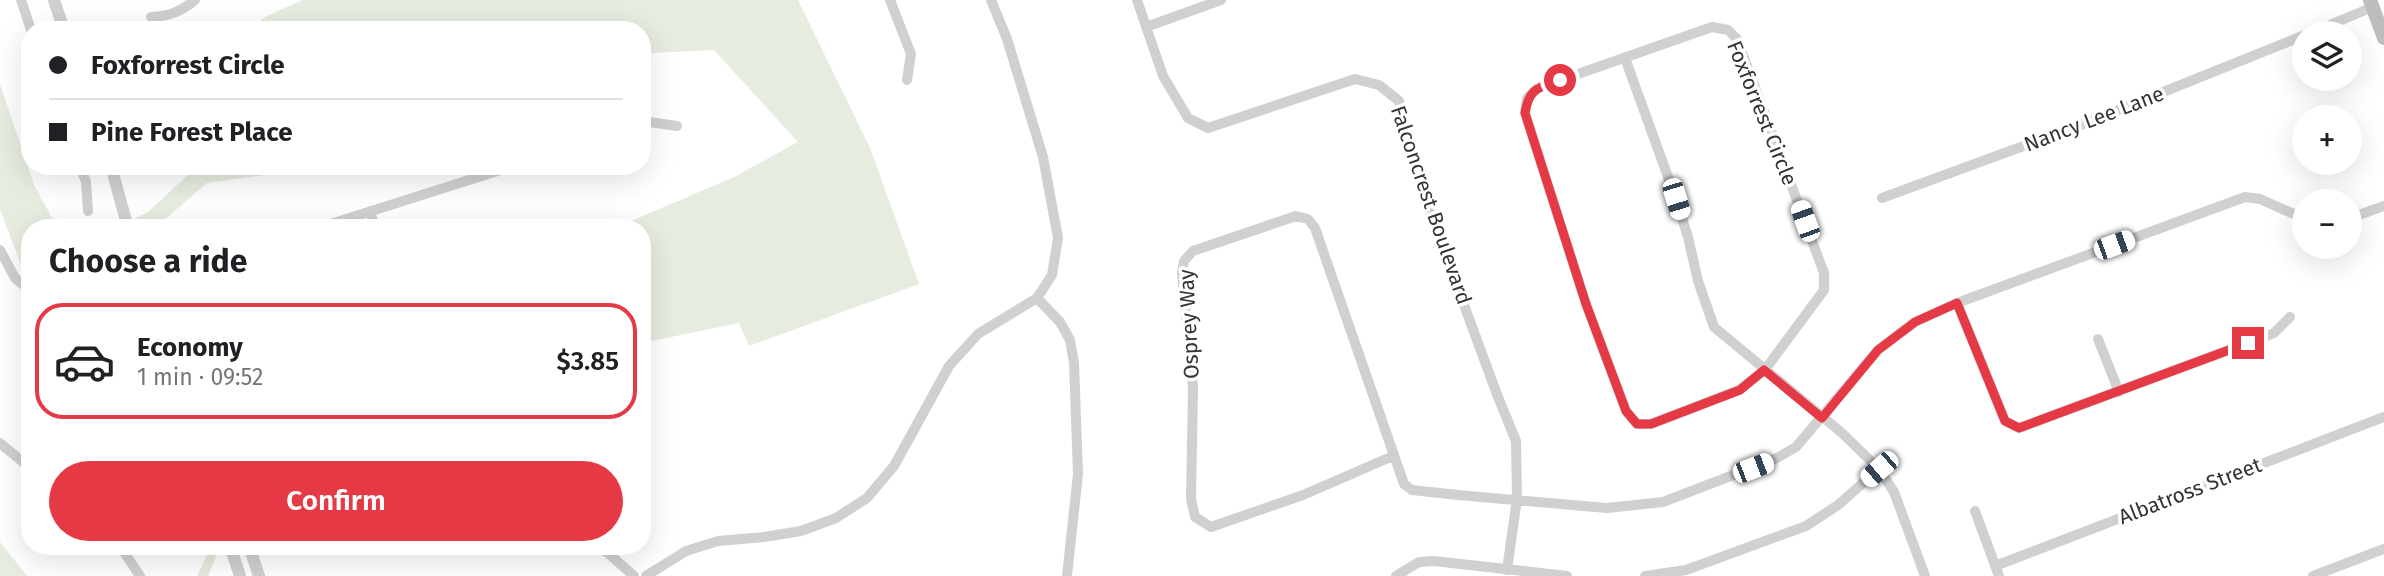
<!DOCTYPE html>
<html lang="en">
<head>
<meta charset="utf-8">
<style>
	body { margin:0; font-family:"Fira Sans",sans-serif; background:#f6f6f6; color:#202124; height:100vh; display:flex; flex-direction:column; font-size:26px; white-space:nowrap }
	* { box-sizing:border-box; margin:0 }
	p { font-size:23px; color:#757577 }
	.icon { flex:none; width:38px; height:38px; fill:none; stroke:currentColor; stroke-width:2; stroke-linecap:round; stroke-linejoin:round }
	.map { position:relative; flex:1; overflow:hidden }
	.sheet { position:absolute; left:21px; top:219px; width:630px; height:336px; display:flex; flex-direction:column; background:#fff; border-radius:28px; box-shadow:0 7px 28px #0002 }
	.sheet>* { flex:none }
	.hud { position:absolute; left:21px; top:21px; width:630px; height:154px; border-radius:28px; box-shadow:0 7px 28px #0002; display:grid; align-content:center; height:154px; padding:0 28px; background:#fff }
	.tools { position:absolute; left:2292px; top:21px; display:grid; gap:14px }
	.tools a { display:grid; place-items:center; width:70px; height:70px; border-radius:50%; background:#fff; box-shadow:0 7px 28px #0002; font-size:35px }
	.end { position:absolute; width:32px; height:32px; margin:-16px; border:9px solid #e63946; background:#fff; box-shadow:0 0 0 4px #fff }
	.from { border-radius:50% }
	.car { position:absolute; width:21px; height:42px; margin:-21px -10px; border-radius:9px; box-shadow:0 0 5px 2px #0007; background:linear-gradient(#fff 24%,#345 0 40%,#fff 0 76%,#345 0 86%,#fff 0) }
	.hud b { display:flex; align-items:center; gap:24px; height:66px; font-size:26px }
	.hud b+b { border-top:2px solid #e0e0e0 }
	.hud i { width:18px; height:18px; background:#202124 }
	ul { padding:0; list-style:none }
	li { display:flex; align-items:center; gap:21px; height:116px; margin:0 14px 10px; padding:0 14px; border:4px solid #e0e0e0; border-radius:28px }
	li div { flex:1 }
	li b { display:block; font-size:26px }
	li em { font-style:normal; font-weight:600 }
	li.selected { border-color:#e63946 }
	li>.icon { width:63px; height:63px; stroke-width:1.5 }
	h2 { padding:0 28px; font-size:32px; line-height:84px }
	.action { display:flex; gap:14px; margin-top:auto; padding:14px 28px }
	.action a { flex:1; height:80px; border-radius:42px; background:#e63946; color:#fff; font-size:28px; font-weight:600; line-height:80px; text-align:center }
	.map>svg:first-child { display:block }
	.green { fill:#e6ecdf }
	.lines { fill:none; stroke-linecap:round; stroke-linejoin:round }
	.minor { stroke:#d0d0d0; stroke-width:10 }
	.tertiary { stroke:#d0d0d0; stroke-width:12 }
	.secondary { stroke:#bdbdbd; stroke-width:14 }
	.route { stroke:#e63946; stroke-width:9 }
	.labels { text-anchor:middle; stroke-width:7; stroke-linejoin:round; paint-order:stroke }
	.street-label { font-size:21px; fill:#333; stroke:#fff }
</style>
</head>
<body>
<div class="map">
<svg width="2384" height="576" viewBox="0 0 2384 576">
	<rect width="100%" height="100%" fill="#fff"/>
	<!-- green -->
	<path class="green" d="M302,0H798L870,148L919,284L749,346L739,323L642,343V228L617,227L734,177L798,142L714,50L652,53L642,56V30H248L265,17Z
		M0,84L34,185L57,227L30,228V271L24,273L0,209Z
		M190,166H292L265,175L207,183L156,227L115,228L148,212L191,172Z
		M0,542L27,576H0Z
		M211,546H223L219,549L208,576H197Z"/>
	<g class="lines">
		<!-- minor -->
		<path class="minor" d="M21,0L31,30
			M890,0L911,54L907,80
			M991,0L1007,39L1043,157L1058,238L1052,275L1037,298
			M1137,0L1163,76L1188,118L1208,128L1355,79L1379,85L1399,101L1419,183L1498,397L1516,441L1517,499L1507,570
			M151,17C170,16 180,12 195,0
			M1146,27L1221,0
			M1712,27L1728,30L1737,39L1824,273V290L1764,371L1739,390L1651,424H1637L1626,411L1586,304L1525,113L1527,98L1538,88Z
			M2310,33L2373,7
			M1625,58L1676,199L1688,237L1698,281L1714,327L1842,433L1879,469L1894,492L1925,576
			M642,121L677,126
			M80,166L86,182L88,211
			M1882,198L2086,123L2305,35
			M370,211L375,228
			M2350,218L2384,206
			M318,228L513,166
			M0,250L15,278L30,290
			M1957,303L2005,421L2019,428L2274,333L2290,317
			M2098,339L2119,392
			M0,443L30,468
			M1393,456L1303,495L1211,527L1195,517L1191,499L1193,388L1182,273L1184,261L1193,251L1296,216L1308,219L1315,228L1404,484L1412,490L1458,495L1607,508L1663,502L1775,459L1796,447L1878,350L1915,322L1957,303L2245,197L2260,199L2305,219
			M1975,511L1999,576
			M120,546L140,576
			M596,546L608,553L634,576
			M1995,566L2384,417
			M646,576L686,551L718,541L764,537L801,531L836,518L867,498L894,466L949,366L978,334L1037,298L1060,322L1070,340L1074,363L1078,474L1067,576
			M1396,576L1419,562L1434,561L1567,576
			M1645,576L1686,570L1806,526L1838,505L1879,469
			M2313,576L2384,549"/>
		<!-- tertiary -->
		<path class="tertiary" d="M54,0L64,30
			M111,166L128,228
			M230,546L240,576
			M249,546L259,576"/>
		<!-- secondary -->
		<path class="secondary" d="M2370,0L2384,38"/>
	</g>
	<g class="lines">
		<!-- route -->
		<path class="route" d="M1560,80C1538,88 1529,88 1525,113L1586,304L1626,411L1637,424H1651L1740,390L1764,370L1822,418L1878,350L1915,322L1957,303L2005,421L2019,428L2248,343"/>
	</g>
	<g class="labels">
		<!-- street labels -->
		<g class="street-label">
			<text transform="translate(1762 113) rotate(68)" y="7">Foxforrest Circle</text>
			<text transform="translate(2094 119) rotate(-21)" y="7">Nancy Lee Lane</text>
			<text transform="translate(1431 205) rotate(71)" y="7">Falconcrest Boulevard</text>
			<text transform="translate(1189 324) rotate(-93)" y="7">Osprey Way</text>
			<text transform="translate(2190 491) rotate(-21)" y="7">Albatross Street</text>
		</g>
	</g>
</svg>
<div class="tools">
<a><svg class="icon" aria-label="layers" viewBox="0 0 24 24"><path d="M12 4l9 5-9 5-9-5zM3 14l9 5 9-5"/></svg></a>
<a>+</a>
<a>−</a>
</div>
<i class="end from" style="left:1560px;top:80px"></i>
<i class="end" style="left:2248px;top:343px"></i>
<i class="car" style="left:1676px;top:199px;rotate:163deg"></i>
<i class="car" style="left:1805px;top:221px;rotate:340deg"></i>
<i class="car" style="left:2114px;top:245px;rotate:70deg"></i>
<i class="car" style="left:1753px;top:468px;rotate:69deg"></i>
<i class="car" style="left:1879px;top:469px;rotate:229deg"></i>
<div class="hud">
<b><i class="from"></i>Foxforrest Circle</b>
<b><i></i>Pine Forest Place</b>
</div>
<section class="sheet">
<h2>Choose a ride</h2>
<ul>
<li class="selected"><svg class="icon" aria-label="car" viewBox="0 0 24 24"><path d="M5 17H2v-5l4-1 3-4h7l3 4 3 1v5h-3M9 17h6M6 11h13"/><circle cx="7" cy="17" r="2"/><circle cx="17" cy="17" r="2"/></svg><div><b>Economy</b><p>1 min · 09:52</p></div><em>$3.85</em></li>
</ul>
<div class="action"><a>Confirm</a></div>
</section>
</div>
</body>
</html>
